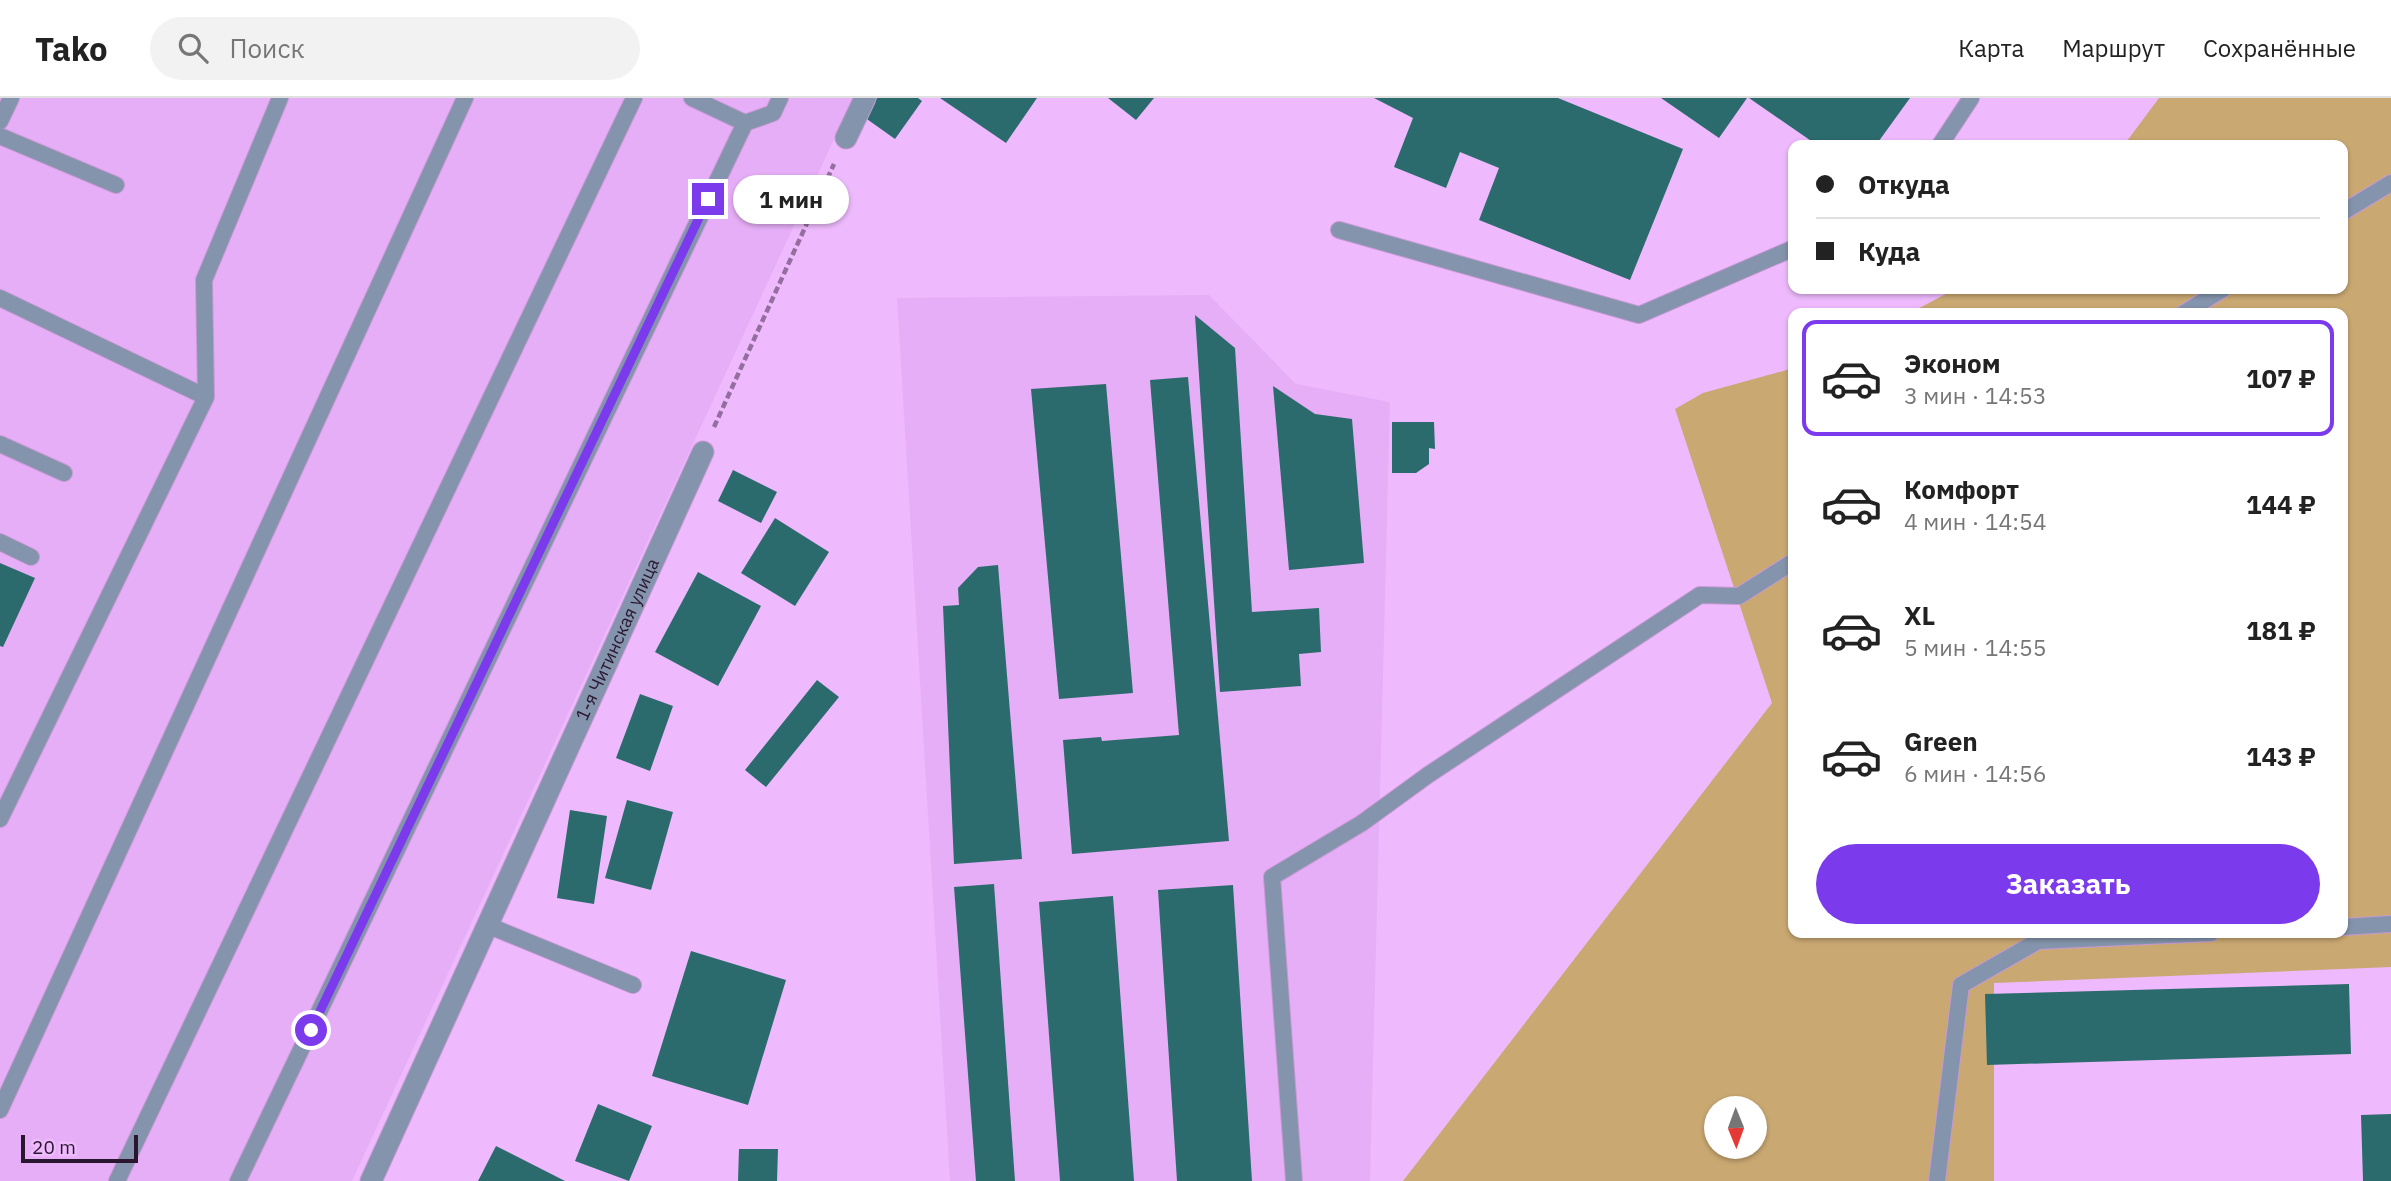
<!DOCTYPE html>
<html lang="ru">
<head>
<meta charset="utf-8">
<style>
	body { margin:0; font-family:"IBM Plex Sans",sans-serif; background:#f2f2f2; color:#222; height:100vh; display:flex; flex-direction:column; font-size:26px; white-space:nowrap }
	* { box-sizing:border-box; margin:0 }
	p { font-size:23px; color:#767676 }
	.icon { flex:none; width:38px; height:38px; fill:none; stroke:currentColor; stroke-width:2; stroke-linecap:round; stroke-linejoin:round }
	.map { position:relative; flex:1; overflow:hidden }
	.details { position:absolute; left:1788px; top:210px; width:560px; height:630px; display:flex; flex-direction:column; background:#fff; border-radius:14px; box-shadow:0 2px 5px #0004 }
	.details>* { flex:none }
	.guide { position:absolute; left:1788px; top:42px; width:560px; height:154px; border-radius:14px; box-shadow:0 2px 5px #0004; display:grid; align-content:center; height:154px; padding:0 28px; background:#fff }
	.needle { width:46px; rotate:179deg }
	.fabs { position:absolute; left:1704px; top:998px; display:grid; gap:14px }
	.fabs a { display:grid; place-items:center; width:63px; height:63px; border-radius:50%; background:#fff; box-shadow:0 2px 5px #0004; font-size:35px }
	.scale { position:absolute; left:21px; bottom:18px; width:117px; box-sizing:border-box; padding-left:7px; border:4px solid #2a162f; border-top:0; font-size:19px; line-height:24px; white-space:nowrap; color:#2a162f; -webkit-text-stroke:5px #eebafd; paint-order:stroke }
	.end { position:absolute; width:32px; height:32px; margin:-16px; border:9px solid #7c3aed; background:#fff; box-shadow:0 0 0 4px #fff }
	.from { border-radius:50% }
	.bubble { position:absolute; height:49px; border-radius:24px; background:#fff; box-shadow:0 2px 5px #0004; font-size:23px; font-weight:800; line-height:49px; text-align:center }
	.guide b { display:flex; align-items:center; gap:24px; height:66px; font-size:26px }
	.guide b+b { border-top:2px solid #e0e0e0 }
	.guide i { width:18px; height:18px; background:#222 }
	ul { padding:12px 0 0; list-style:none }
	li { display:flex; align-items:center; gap:21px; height:116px; margin:0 14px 10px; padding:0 14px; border:4px solid transparent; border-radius:14px }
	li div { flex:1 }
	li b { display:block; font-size:26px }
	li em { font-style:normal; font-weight:800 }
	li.active { border-color:#7c3aed }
	li>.icon { width:63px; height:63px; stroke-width:1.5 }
	.action { display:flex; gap:14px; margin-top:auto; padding:14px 28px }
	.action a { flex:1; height:80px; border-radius:42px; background:#7c3aed; color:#fff; font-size:28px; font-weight:800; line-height:80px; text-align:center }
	header { display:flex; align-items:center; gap:42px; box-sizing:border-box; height:98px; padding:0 35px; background:#fff; border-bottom:2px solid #e0e0e0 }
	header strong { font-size:33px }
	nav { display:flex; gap:38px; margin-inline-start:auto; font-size:24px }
	.search { width:490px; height:63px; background:#f2f2f2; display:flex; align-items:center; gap:18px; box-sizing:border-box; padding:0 24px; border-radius:38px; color:#767676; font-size:26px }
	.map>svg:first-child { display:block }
	.built { fill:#e6aef7 }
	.green { fill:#c9a872; fill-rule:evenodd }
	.building { fill:#2c6b6d }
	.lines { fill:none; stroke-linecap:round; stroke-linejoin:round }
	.lane-casing { stroke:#c799d4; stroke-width:18 }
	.street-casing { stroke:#c799d4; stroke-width:23 }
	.path { stroke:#946e9e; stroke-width:4.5; stroke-dasharray:7 3.5; stroke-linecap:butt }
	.lane { stroke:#8494ac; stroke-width:16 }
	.street { stroke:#8494ac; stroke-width:21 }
	.route { stroke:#7c3aed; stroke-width:9 }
	.labels { text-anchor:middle; stroke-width:7; stroke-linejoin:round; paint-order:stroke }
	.street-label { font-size:18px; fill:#2a162f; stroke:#eebafd }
</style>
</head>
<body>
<header>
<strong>Tako</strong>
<div class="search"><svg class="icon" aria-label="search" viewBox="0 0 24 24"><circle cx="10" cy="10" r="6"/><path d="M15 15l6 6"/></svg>Поиск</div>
<nav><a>Карта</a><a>Маршрут</a><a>Сохранённые</a></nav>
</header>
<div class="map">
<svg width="2391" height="1083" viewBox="0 0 2391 1083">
	<rect width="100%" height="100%" fill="#eebafd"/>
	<!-- built -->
	<path class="built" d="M0,0H853L352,1083H0Z
		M1209,197L1296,286L1390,304L1370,1083H950L897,200Z"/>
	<!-- green -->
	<path class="green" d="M2159,0H2391V869L1994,885V1083H1403L1772,605L1675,311L1703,295L1794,270V835H2343V215H1910L1955,191H2343V47H2124ZM1717,1010H1755V1048H1717Z"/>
	<!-- building -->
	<path class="building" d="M877,0H918L922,3L895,41L864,19Z
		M940,0H1037L1006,45Z
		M1108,0H1154L1136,22Z
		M1374,0H1558L1683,51L1630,182L1479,122L1499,70L1460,54L1446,90L1394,69L1413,20Z
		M1661,0H1747L1719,40Z
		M1749,0H1910L1876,47H1817Z
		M1195,217L1235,250L1252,514L1319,510L1321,554L1299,556L1301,588L1220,594Z
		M1188,279L1229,743L1072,756L1063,642L1101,639L1102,643L1179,637L1150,282Z
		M1106,286L1133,595L1059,601L1031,291Z
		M1273,288L1315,316L1352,321L1364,465L1289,472Z
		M1392,324H1434L1435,351L1429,350V366L1416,375H1392Z
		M733,372L777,394L761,425L718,403Z
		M775,420L829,454L795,508L741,475Z
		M0,465L35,480L3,549L0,548Z
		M998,467L1022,761L954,766L943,508L959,507L958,490L978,469Z
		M698,474L761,508L718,588L655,554Z
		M817,582L839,599L766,689L745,672Z
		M640,596L673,608L650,673L616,660Z
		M627,702L673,714L651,792L605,780Z
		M570,712L607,718L594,806L557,800Z
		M994,786L1015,1083H976L954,789Z
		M1233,787L1252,1083H1177L1158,792Z
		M1113,798L1134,1083H1060L1039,804Z
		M691,853L786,882L748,1007L652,978Z
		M2349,886L2351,956L1987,967L1985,896Z
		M598,1006L652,1028L629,1083L575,1063Z
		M2391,1016V1083H2363L2361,1017Z
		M496,1048L565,1083H478Z
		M739,1051H778L777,1083H738Z"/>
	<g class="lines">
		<defs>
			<path id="lane" d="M0,23L11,0
				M745,25L773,15L780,0
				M0,38L116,87
				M1940,47L1971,0
				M2343,114L2391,85
				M1339,132L1639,217L1794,150
				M0,200L206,299
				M2184,215L2223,191
				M0,346L64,375
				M0,444L31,459
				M0,721L206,299L204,182L280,0
				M487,827L633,887
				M2343,829L2391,826
				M0,1012L465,0
				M117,1083L634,0
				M238,1083L745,25L692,0
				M1294,1083L1272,779L1362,725L1428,677L1700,497L1739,498L1794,463
				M1937,1083L1961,887L2038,843L2211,835"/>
			<g id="street">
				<path d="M846,40L865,0"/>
				<path id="s1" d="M371,1083L703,354"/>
			</g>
		</defs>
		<!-- lane casing -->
		<use href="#lane" class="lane-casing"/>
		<!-- street casing -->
		<use href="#street" class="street-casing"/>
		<!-- path -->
		<path class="path" d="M714,329L834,66"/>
		<!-- lane -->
		<use href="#lane" class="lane"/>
		<!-- street -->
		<use href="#street" class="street"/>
	</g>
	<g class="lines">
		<!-- route -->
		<path class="route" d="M311,932L708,101"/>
	</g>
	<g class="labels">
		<!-- street labels -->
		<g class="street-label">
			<text dy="6" stroke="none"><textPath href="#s1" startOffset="595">1-я Читинская улица</textPath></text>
		</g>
	</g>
</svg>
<div class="fabs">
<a><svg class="needle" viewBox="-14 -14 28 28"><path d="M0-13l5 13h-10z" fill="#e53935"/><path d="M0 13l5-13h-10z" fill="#767676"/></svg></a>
</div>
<div class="scale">20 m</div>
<i class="end from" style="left:311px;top:932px"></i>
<i class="end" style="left:708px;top:101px"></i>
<div class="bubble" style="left:733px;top:77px;width:116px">1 мин</div>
<div class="guide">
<b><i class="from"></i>Откуда</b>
<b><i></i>Куда</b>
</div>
<section class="details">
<ul>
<li class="active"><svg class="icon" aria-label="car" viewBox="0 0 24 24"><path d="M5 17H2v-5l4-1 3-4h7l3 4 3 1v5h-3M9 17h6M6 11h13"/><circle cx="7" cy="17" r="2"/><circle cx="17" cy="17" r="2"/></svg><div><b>Эконом</b><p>3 мин · 14:53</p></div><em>107 ₽</em></li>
<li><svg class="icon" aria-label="car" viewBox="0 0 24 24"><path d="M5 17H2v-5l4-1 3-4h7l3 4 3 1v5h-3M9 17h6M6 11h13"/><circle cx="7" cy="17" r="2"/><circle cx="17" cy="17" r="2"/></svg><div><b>Комфорт</b><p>4 мин · 14:54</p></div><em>144 ₽</em></li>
<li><svg class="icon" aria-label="car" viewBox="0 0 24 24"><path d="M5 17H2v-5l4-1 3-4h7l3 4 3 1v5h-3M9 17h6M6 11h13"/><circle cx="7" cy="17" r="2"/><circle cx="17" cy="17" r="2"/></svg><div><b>XL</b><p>5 мин · 14:55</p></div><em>181 ₽</em></li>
<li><svg class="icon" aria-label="car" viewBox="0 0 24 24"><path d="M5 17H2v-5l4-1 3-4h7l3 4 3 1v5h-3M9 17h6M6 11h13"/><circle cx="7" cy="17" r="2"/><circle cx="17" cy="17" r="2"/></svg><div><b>Green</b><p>6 мин · 14:56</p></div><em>143 ₽</em></li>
</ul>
<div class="action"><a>Заказать</a></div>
</section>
</div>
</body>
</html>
